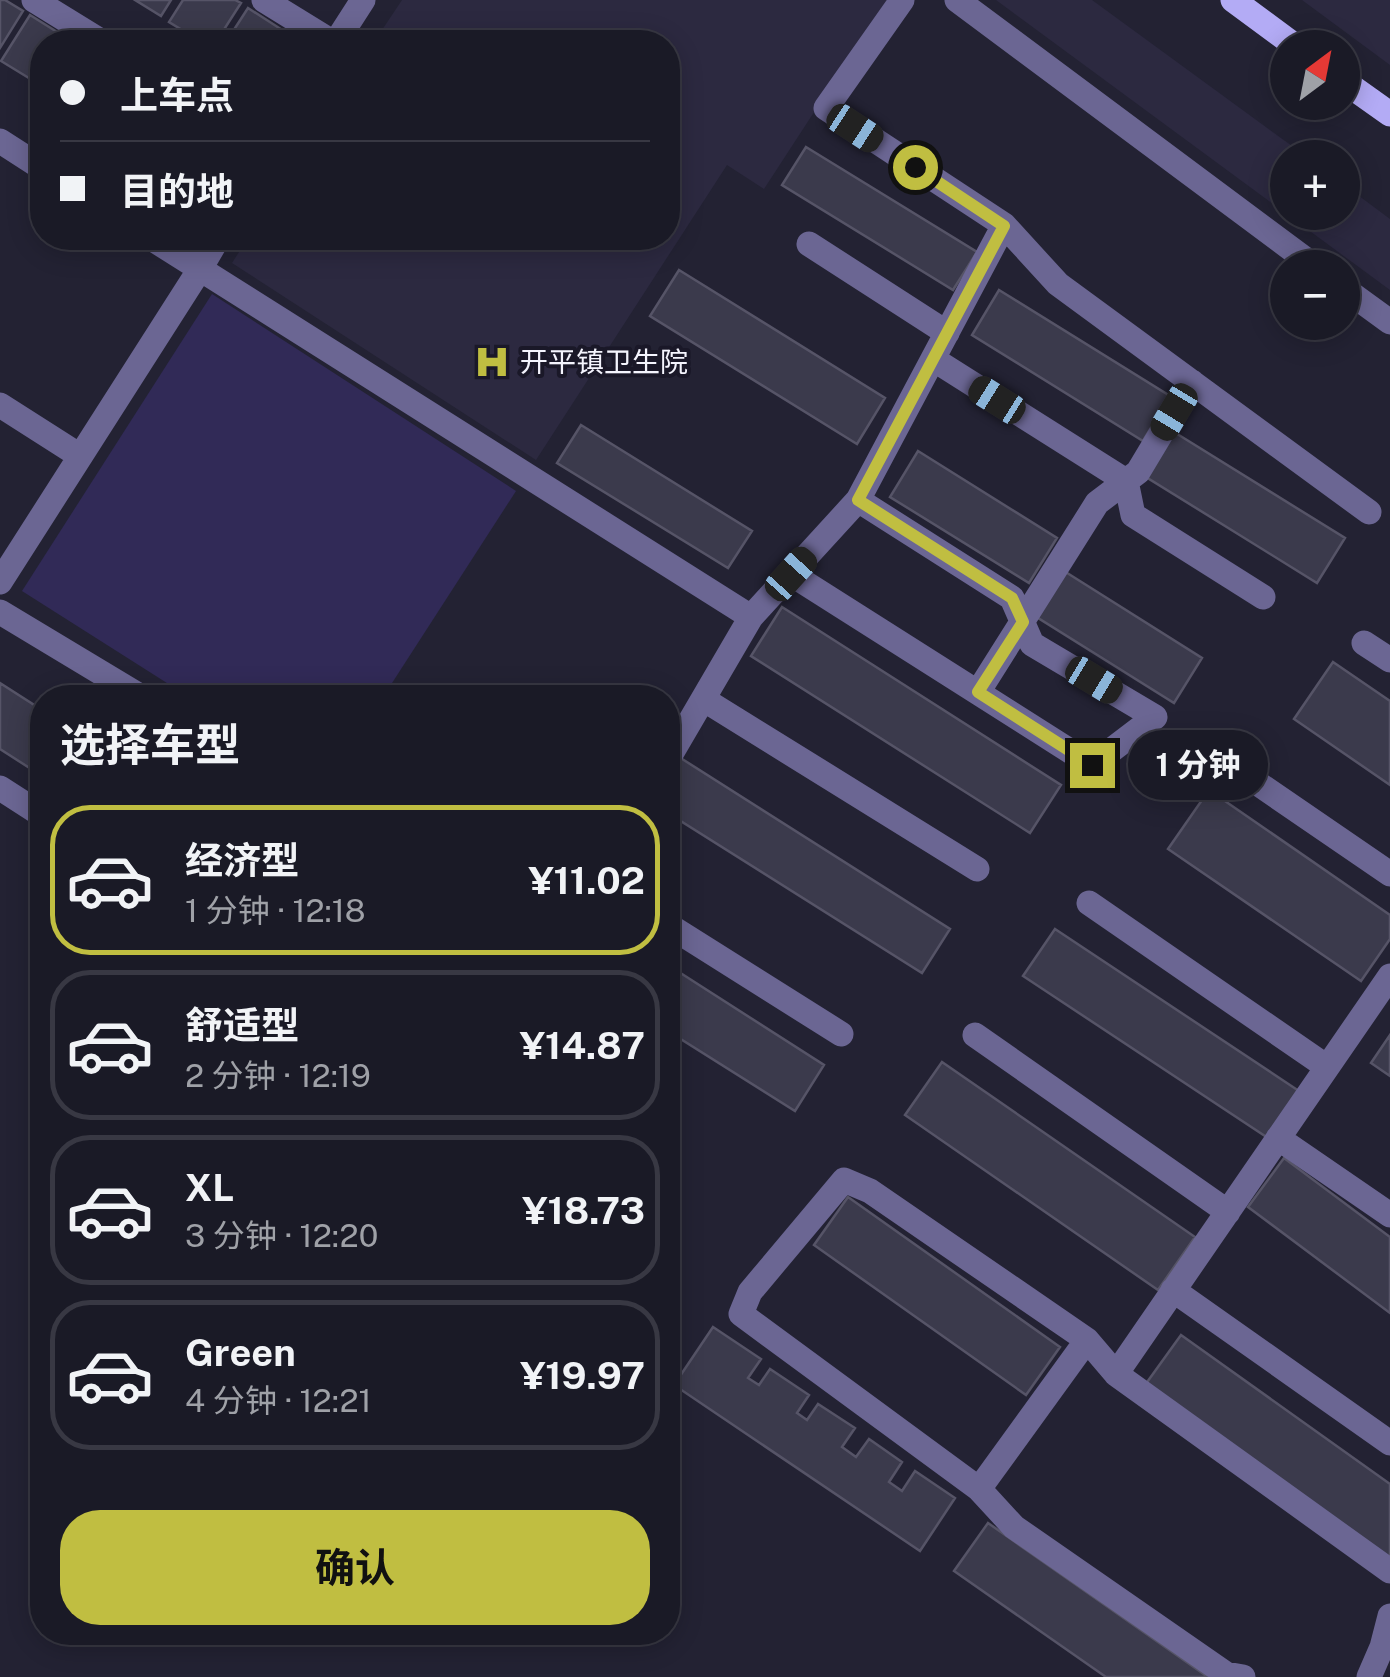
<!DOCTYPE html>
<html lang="zh">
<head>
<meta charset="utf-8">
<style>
	body { margin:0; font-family:"Public Sans","Noto Sans SC",sans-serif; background:#272732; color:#f1f3f6; height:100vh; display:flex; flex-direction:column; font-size:38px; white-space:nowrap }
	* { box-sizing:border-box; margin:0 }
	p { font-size:32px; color:#9fa1a7 }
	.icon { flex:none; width:55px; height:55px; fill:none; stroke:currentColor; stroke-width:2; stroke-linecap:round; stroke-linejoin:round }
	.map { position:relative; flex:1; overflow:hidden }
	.side { position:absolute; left:30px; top:685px; width:650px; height:960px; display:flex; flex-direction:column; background:#1a1a26; border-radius:40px; box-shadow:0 5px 25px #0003,0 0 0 2px #383843 }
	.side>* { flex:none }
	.top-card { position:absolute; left:30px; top:30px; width:650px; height:220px; border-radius:40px; box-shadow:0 5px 25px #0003,0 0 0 2px #383843; display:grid; align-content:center; height:220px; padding:0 30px; background:#1a1a26 }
	.needle { width:65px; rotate:32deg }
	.fabs { position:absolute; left:1270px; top:30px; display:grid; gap:20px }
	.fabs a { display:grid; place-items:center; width:90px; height:90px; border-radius:50%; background:#1a1a26; box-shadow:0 5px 25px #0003,0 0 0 2px #383843; font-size:50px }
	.end { position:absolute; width:45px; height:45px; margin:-22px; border:12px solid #c0be41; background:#111; box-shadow:0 0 0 5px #111 }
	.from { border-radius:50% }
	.bubble { position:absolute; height:70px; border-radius:35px; background:#1a1a26; box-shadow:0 5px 25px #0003,0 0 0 2px #383843; font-size:32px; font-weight:700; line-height:70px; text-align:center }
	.car { position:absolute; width:30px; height:60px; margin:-30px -15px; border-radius:12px; box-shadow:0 0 8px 2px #0007; background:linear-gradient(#222 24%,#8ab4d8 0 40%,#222 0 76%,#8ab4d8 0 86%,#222 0) }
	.top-card b { display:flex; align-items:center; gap:35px; height:95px; font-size:38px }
	.top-card b+b { border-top:2px solid #383843 }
	.top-card i { width:25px; height:25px; background:#f1f3f6 }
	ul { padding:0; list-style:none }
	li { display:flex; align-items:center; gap:30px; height:150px; margin:0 20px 15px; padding:0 10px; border:5px solid #383843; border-radius:40px }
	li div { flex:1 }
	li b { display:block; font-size:38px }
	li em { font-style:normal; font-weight:700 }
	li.active { border-color:#c0be41 }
	li>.icon { width:90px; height:90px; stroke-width:1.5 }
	h2 { padding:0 30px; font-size:45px; line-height:120px }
	.button { display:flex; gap:20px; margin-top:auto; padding:20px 30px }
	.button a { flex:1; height:115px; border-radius:40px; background:#c0be41; color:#111; font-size:40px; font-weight:700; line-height:115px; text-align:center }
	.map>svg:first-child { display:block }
	.built { fill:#2c2940 }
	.green { fill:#312a57 }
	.building { fill:#3b3a4c; stroke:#565467; stroke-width:2.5 }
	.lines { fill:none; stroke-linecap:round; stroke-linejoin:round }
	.minor { stroke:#6b6693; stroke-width:25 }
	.major { stroke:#b3abf5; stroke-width:25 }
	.route { stroke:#c0be41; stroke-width:12 }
	.labels { text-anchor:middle; stroke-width:8; stroke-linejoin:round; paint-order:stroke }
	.poi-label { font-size:28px; fill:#f4f4fd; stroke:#1a1828; text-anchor:start }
</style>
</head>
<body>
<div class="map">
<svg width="1390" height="1677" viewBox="0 0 1390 1677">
	<rect width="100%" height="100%" fill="#232233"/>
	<!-- built -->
	<path class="built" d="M402,0H887L764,189L727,165L536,460L232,263L248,238H668V42H374Z
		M996,0H1092L1307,157L1288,158V212H1342L1343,184L1390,219V290Z
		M1302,0H1390V65Z"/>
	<!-- green -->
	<path class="green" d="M212,294L516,491L383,697H189L22,591Z"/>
	<!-- building -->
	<path class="building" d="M0,0H5L23,11L0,48Z
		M135,0H171L161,16Z
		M183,0H235L241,3L216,42H202L169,22Z
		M248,8L290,35L285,42H226Z
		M30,15L73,42H42V86L1,61Z
		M806,147L977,252L953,290L782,185Z
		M679,270L885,398L857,444L650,316Z
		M999,290L1170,396L1143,441L972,335Z
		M581,425L752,531L728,568L557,463Z
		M1174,432L1345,538L1317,583L1146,477Z
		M918,451L1057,538L1029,583L890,497Z
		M1064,571L1202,658L1174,703L1035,616Z
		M782,607L1061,785L1030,833L751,656Z
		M1333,662L1390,701V785L1294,719Z
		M0,683L42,710V776L0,749Z
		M679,757L950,929L922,973L668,813V775Z
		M1209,790L1390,915V939L1361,981L1168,849Z
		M1055,929L1299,1091L1268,1138L1023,976Z
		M668,965L824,1065L795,1111L668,1031Z
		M1390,1035V1076L1371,1063Z
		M942,1062L1195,1237L1158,1290L905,1115Z
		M1284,1158L1390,1237V1313L1248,1207Z
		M848,1197L1060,1347L1026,1395L814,1245Z
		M713,1327L761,1359L748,1378L759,1385L770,1369L809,1395L797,1413L807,1420L818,1404L855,1428L842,1447L856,1457L869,1439L902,1462L889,1482L902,1491L915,1471L955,1498L920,1551L674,1385Z
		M1181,1335L1390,1484V1559L1145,1385Z
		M988,1523L1208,1677H1106L954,1571Z"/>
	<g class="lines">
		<!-- minor -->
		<path class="minor" d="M34,0L102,42
			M264,0L332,42
			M902,0L826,108L1004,225L1058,284L1369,512
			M957,0L1317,268
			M336,42L363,0
			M0,141L42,168
			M151,238L751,617
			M809,244L947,333
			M1342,287L1390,322
			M933,359L1126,481L1133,515L1263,597
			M0,405L80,456
			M791,574L1092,765L1155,717L1032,644L1012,598L858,500
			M0,582L200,269L218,238
			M0,612L143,698
			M1364,643L1390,660
			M978,692L1097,503L1138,472L1192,382
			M703,699L977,869
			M668,759L751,617L858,500L1004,225
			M1231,765L1390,874
			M0,788L42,815
			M1089,903L1327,1067
			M668,925L841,1034
			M975,1035L1228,1212
			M1278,1138L1390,1215
			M1173,1290L1390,1443
			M1116,1374L1390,976
			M979,1489L1087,1340
			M1243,1677L1226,1674L1014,1527L979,1489L741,1314L750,1292L844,1180L870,1191L1087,1340L1116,1374L1390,1571
			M1369,1677L1382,1647L1390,1616"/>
		<!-- major -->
		<path class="major" d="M1233,0L1298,48
			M1342,80L1390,114"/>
	</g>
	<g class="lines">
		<!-- route -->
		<path class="route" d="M915,167L1004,226L858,500L1012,598L1023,622L978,692L1092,765"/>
	</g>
	<!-- icons -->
	<defs>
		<symbol id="hospital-bare" viewBox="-9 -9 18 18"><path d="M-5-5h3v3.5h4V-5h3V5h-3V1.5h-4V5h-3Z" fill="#c0be41" stroke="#1a1828" stroke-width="2.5" paint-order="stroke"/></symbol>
	</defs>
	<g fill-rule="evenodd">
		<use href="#hospital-bare" x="467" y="337" width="50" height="50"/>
	</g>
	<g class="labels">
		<!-- poi labels -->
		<g class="poi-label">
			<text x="520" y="372">开平镇卫生院</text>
		</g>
	</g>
</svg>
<div class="fabs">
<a><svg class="needle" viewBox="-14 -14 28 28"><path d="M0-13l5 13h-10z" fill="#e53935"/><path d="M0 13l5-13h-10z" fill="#9fa1a7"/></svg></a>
<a>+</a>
<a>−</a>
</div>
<i class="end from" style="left:915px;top:167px"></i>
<i class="end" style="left:1092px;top:765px"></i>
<div class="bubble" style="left:1128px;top:730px;width:140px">1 分钟</div>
<i class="car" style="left:855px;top:128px;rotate:123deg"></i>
<i class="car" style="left:997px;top:400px;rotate:302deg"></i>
<i class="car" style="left:1174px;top:412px;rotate:211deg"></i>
<i class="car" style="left:791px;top:574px;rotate:42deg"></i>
<i class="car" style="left:1094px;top:680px;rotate:121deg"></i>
<div class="top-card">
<b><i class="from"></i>上车点</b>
<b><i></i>目的地</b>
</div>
<section class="side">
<h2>选择车型</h2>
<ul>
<li class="active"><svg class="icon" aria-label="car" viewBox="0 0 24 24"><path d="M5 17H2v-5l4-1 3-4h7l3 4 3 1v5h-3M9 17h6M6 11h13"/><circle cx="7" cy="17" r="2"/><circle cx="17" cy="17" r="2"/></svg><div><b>经济型</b><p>1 分钟 · 12:18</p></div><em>¥11.02</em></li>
<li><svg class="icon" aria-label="car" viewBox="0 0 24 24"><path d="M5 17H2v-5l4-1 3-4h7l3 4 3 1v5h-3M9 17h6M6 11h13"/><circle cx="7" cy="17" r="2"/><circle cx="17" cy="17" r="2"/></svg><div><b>舒适型</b><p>2 分钟 · 12:19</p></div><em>¥14.87</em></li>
<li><svg class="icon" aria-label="car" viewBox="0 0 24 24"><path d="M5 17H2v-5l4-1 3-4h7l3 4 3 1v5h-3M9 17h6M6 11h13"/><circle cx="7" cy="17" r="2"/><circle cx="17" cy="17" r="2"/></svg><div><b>XL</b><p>3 分钟 · 12:20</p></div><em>¥18.73</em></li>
<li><svg class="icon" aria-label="car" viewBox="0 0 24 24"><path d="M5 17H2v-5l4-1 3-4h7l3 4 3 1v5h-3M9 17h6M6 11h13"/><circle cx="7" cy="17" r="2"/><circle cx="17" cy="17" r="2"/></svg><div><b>Green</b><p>4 分钟 · 12:21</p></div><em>¥19.97</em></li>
</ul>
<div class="button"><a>确认</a></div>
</section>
</div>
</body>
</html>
